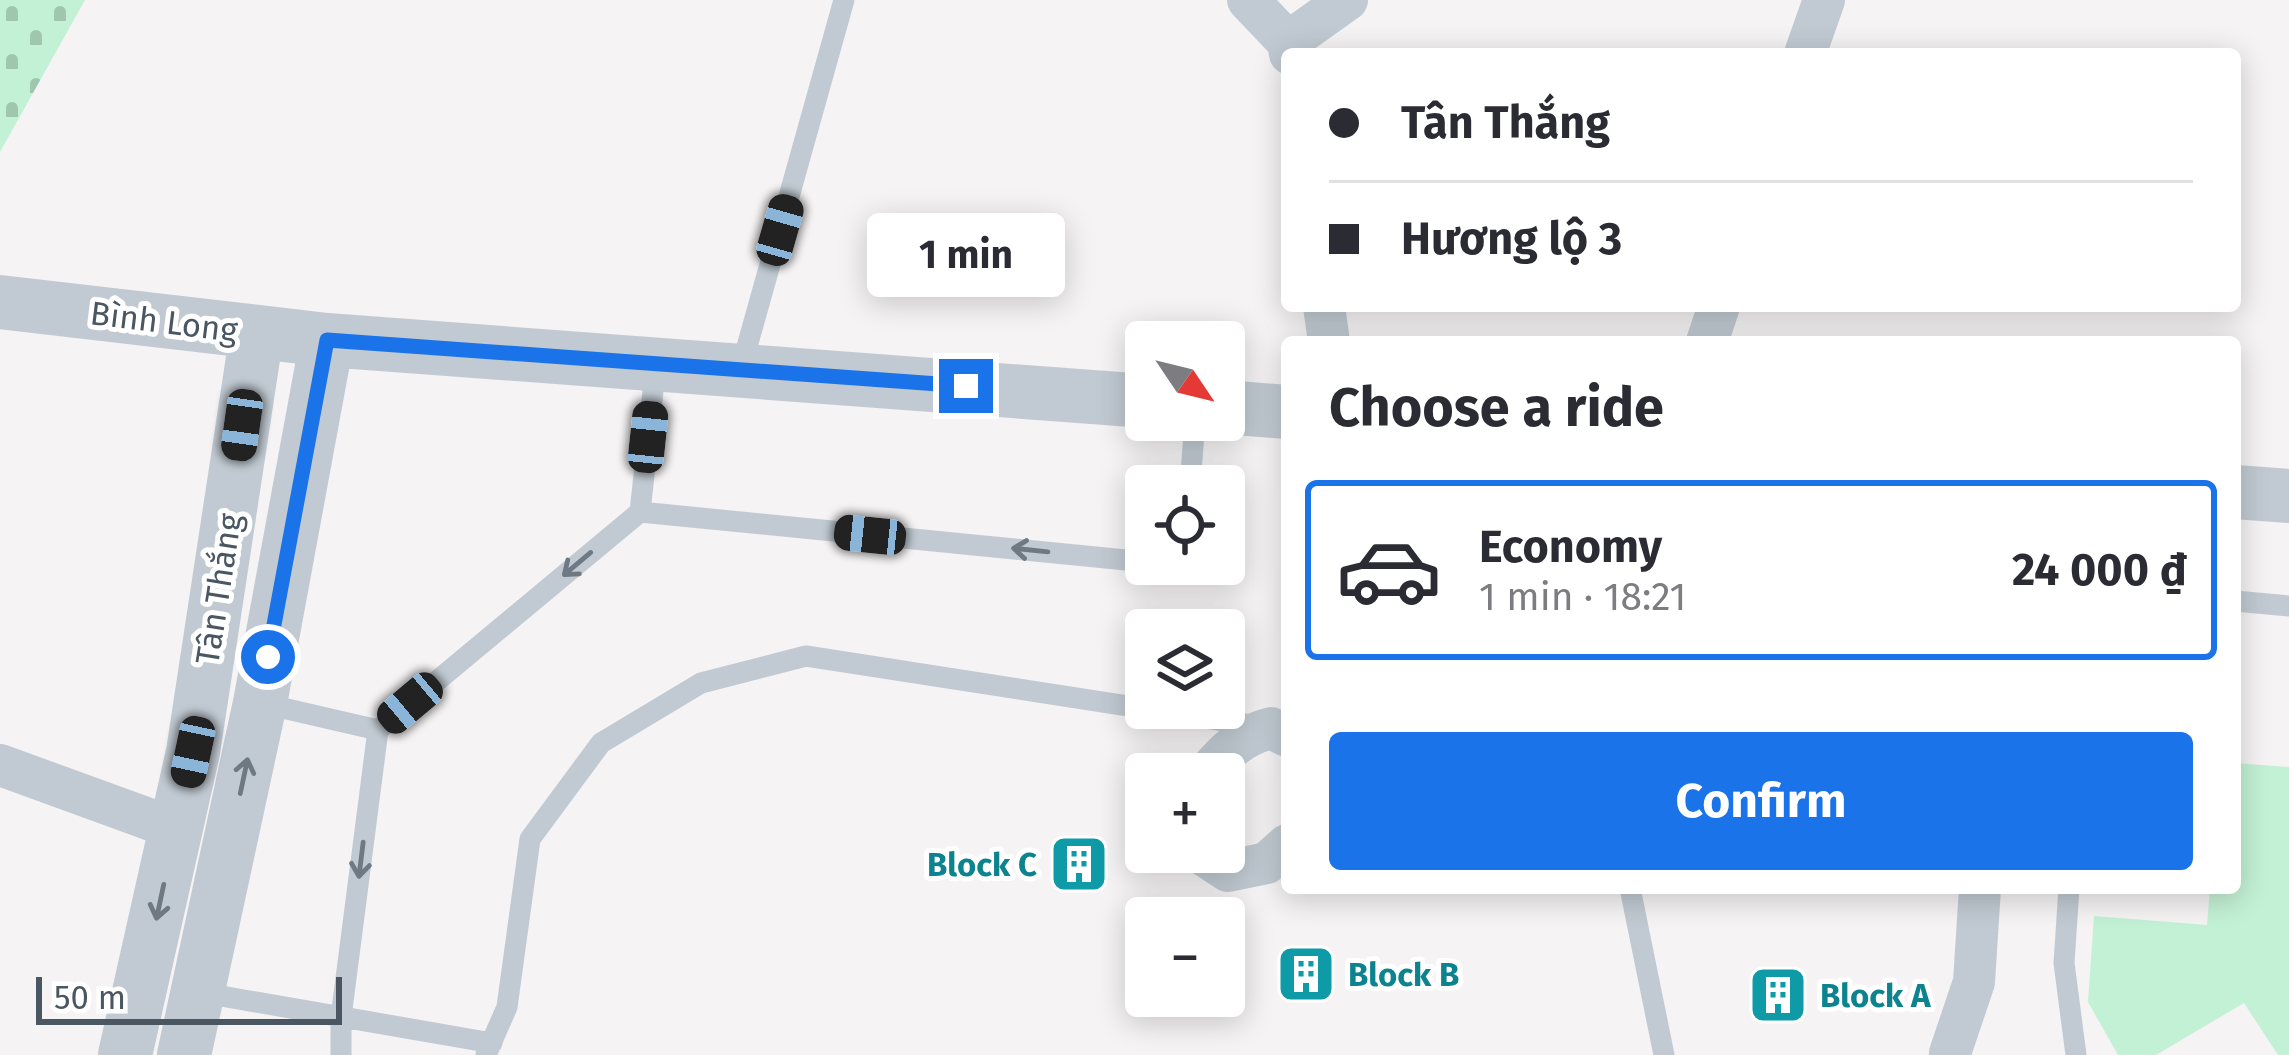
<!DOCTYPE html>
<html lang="en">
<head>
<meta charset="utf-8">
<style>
	body { margin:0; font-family:"Fira Sans",sans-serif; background:#f2f2f3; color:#2b2b33; height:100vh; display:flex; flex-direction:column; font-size:45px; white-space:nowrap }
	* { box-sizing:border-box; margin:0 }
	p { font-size:39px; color:#7c7c81 }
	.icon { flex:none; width:66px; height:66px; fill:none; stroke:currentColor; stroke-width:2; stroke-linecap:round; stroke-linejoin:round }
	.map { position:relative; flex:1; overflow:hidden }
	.details { position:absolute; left:1281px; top:336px; width:960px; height:558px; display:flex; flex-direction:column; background:#fff; border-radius:12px; box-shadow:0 6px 30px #0003 }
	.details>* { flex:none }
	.guide { position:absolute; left:1281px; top:48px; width:960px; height:264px; border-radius:12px; box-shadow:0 6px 30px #0003; display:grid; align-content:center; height:264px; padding:0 48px; background:#fff }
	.needle { width:78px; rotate:125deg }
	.controls { position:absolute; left:1125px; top:321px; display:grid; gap:24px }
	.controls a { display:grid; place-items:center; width:120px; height:120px; border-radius:12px; background:#fff; box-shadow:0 6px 30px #0003; font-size:60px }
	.scale { position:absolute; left:36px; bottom:30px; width:306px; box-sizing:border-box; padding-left:12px; border:6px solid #4a5661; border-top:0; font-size:33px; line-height:42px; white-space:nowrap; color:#4a5661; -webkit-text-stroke:9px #fff; paint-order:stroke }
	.end { position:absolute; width:54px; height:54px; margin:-27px; border:15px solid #1a73e8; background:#fff; box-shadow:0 0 0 6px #fff }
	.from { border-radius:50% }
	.bubble { position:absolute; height:84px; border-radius:12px; background:#fff; box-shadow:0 6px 30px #0003; font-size:39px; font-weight:700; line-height:84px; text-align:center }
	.car { position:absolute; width:36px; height:72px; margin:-36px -18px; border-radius:15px; box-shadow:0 0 9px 3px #0007; background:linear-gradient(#222 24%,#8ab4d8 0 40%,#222 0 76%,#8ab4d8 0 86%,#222 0) }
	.guide b { display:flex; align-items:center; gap:42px; height:114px; font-size:45px }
	.guide b+b { border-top:3px solid #e1e1e2 }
	.guide i { width:30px; height:30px; background:#2b2b33 }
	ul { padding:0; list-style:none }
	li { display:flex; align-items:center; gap:36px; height:180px; margin:0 24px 18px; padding:0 24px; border:6px solid #e1e1e2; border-radius:12px }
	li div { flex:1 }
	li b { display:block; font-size:45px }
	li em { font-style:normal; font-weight:700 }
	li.selected { border-color:#1a73e8 }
	li>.icon { width:108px; height:108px; stroke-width:1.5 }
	h2 { padding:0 48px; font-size:54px; line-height:144px }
	.button { display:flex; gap:24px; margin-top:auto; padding:24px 48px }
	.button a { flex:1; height:138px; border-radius:12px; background:#1a73e8; color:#fff; font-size:48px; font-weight:700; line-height:138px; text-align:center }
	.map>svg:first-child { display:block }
	.cemetery { fill:url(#cemetery-stones) }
	.park { fill:#c3f1d5 }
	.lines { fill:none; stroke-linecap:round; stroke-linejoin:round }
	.service { stroke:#c1cad2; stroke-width:21 }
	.minor { stroke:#c1cad2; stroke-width:42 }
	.tertiary { stroke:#c1cad2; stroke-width:54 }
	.oneway { stroke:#6e7983 }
	.route { stroke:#1a73e8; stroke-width:15 }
	.labels { text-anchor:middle; stroke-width:10; stroke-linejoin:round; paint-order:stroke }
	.street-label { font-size:33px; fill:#4a5661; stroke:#fff }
	.culture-label { font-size:33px; font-weight:bold; fill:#0d838f; stroke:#fff; text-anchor:start }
</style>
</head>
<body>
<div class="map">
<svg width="2289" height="1055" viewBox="0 0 2289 1055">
	<defs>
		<pattern id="cemetery-stones" width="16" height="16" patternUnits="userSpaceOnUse" patternTransform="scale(3)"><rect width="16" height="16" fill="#c3f1d5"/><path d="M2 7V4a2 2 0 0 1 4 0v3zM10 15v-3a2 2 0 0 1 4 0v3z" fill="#a0c6b0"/></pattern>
	</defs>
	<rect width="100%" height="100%" fill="#f5f3f3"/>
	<!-- cemetery -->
	<path class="cemetery" d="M0,0H85L0,152Z"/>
	<!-- park -->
	<path class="park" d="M2235,763L2289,767V1055H2278L2244,1003L2156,1055H2118L2088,1002L2094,916L2207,925L2210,888H2235Z"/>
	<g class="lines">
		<!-- service -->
		<path class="service" d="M741,368L844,0
			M1190,486L1195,420
			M640,512L656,363
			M1167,564H1184
			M2235,601L2289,606
			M261,703L378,730
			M1630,888L1664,1055
			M2069,888L2064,963L2076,1055
			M198,992L492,1043
			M341,1055V1017L378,730L640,512L1146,562
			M486,1055L507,1007L530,839L601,743L701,683L806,656L1257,726"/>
		<!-- minor -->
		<path class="minor" d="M1248,0L1288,42L1290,54
			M1288,42L1347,0
			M1805,54L1824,0
			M1324,306L1329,342
			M1707,342L1719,306
			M0,765L176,829
			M1207,774C1225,751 1243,735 1271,728L1287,736
			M1199,852L1228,871L1267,863L1287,845
			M1950,1053L1974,982L1980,888"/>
		<!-- tertiary -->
		<path class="tertiary" d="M0,302L327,340L1146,401
			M1224,407L1287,412
			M2235,492L2289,496
			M125,1055L193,752L257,332
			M184,1055L260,703L327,340"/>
	</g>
	<!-- one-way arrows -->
	<defs><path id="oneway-shaft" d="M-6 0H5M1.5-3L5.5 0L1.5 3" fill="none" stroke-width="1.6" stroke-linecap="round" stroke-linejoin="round" transform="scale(3)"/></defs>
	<g class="oneway">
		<use href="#oneway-shaft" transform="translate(1030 550) rotate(-174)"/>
		<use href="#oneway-shaft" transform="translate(577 564) rotate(140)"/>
		<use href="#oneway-shaft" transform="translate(244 776) rotate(-78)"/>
		<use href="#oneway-shaft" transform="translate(361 860) rotate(97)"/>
		<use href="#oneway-shaft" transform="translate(160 902) rotate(102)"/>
	</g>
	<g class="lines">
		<!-- route -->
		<path class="route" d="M268,657L327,340L966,386"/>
	</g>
	<!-- icons -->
	<defs>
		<symbol id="building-square" viewBox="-11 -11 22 22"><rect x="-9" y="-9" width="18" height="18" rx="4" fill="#0f9aa8" stroke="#fff"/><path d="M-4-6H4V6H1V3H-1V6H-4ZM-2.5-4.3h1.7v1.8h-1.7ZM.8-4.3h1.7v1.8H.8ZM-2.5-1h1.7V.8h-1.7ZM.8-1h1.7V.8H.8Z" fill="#fff"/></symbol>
	</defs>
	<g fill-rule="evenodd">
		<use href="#building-square" x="1046" y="831" width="66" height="66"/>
		<use href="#building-square" x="1273" y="941" width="66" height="66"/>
		<use href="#building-square" x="1745" y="962" width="66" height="66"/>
	</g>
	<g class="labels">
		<!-- street labels -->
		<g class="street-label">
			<text transform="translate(164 321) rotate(7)" y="12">Bình Long</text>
			<text transform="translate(218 589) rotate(-81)" y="12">Tân Thắng</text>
		</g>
		<!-- culture labels -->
		<g class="culture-label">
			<text x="1037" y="876" text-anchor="end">Block C</text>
			<text x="1348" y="986">Block B</text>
			<text x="1820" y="1007">Block A</text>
		</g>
	</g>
</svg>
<div class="controls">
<a><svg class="needle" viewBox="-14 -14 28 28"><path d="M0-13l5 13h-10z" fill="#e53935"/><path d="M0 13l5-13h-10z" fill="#7c7c81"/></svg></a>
<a><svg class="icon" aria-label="locate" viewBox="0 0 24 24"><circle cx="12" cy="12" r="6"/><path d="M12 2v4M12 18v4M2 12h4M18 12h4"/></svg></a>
<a><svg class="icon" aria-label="layers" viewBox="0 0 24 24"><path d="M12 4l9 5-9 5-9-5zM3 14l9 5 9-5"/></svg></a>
<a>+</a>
<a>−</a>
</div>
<div class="scale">50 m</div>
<i class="end from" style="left:268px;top:657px"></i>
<i class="end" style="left:966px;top:386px"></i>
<div class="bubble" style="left:867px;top:213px;width:198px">1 min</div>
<i class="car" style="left:780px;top:230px;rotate:16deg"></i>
<i class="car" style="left:242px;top:425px;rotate:188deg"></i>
<i class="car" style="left:648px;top:437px;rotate:6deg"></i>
<i class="car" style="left:870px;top:535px;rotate:276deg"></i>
<i class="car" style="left:410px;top:703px;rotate:230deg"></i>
<i class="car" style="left:193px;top:752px;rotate:192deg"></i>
<div class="guide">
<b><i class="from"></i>Tân Thắng</b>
<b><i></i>Hương lộ 3</b>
</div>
<section class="details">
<h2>Choose a ride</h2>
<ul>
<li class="selected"><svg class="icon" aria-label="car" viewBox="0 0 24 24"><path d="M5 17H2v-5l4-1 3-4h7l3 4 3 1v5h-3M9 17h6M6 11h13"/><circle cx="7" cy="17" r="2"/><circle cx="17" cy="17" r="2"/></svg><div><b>Economy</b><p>1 min · 18:21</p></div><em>24 000 ₫</em></li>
</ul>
<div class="button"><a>Confirm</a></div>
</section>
</div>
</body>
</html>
